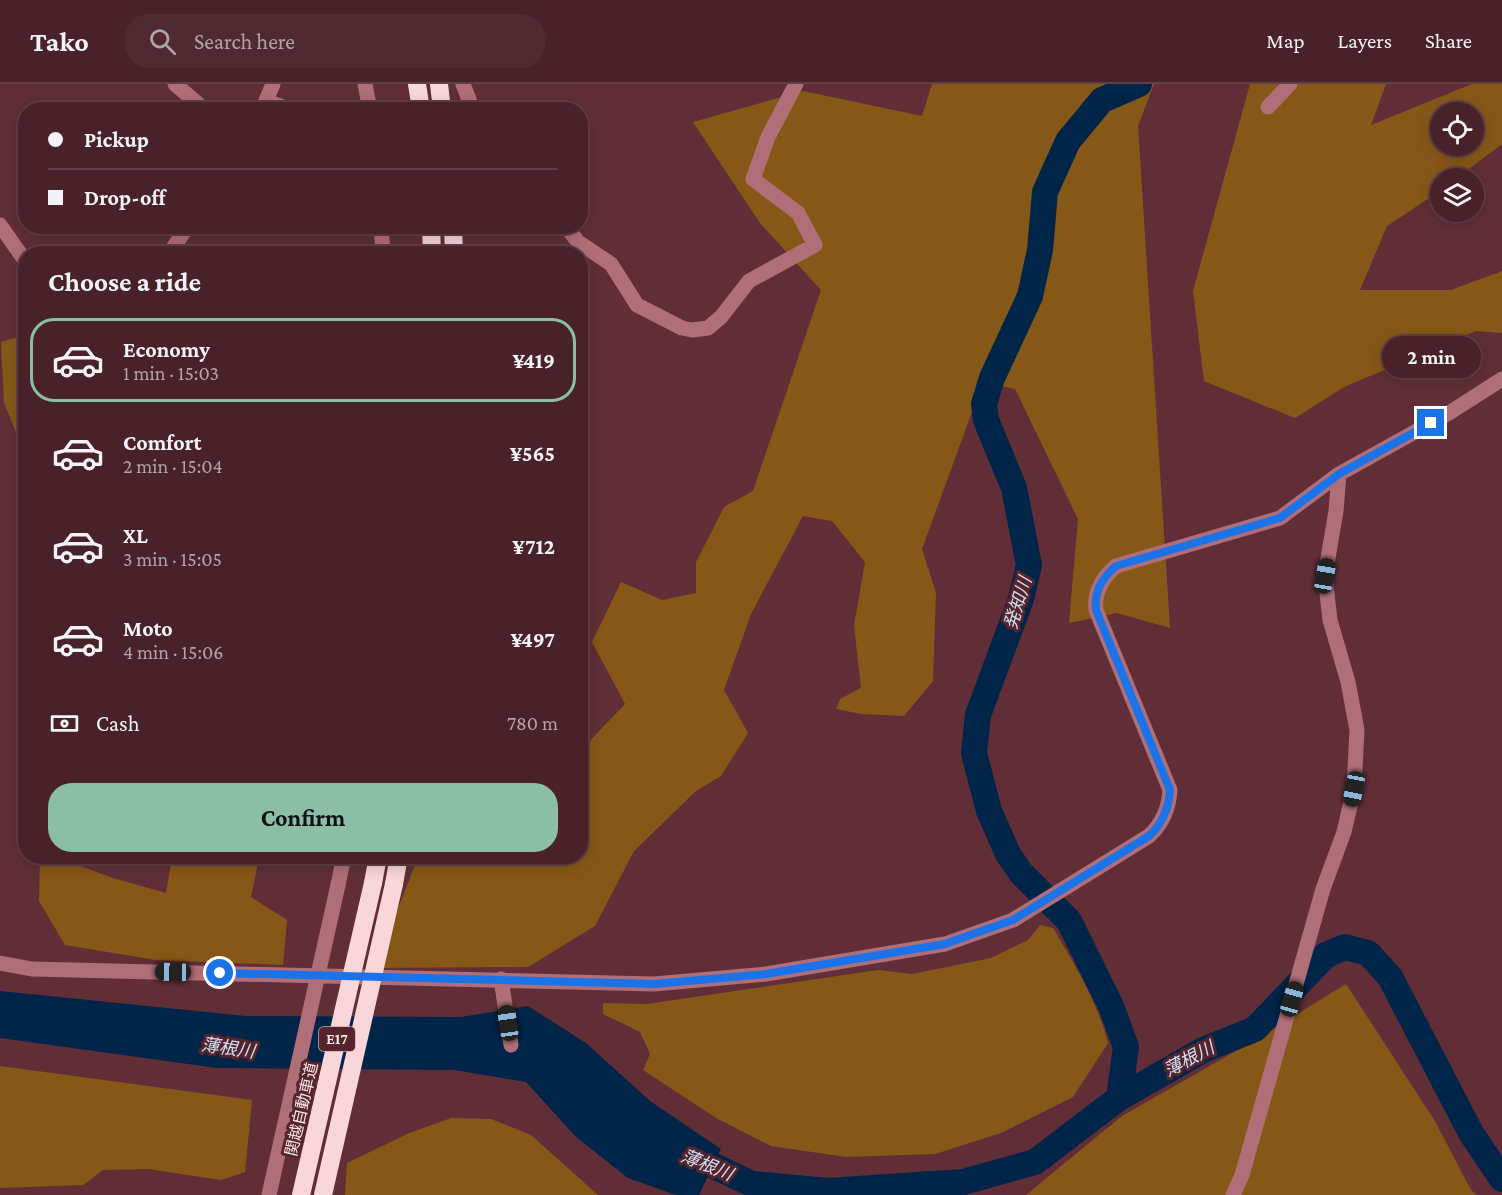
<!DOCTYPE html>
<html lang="en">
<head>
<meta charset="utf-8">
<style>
	body { margin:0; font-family:"Crimson Pro","Noto Sans JP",serif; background:#502a31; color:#f1f3f6; height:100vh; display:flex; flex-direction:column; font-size:22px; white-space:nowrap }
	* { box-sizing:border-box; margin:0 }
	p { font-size:20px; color:#b1a4a8 }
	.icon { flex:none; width:33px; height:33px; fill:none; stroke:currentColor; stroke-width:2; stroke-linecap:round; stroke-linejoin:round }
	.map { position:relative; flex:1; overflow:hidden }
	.drawer { position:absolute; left:18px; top:162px; width:570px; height:618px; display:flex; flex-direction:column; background:#492229; border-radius:24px; box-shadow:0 3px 15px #0003,0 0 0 2px #613f46 }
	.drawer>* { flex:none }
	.guide { position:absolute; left:18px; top:18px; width:570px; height:132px; border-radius:24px; box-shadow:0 3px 15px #0003,0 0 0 2px #613f46; display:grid; align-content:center; height:132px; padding:0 30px; background:#492229 }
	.controls { position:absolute; left:1430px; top:18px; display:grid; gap:12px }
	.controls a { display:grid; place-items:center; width:54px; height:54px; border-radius:50%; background:#492229; box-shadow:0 3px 15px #0003,0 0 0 2px #613f46; font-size:30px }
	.end { position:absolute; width:27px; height:27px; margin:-14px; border:8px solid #1a73e8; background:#fff; box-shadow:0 0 0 3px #fff }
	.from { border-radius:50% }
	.bubble { position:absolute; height:42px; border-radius:21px; background:#492229; box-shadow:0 3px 15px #0003,0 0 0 2px #613f46; font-size:20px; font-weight:700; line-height:42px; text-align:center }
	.car { position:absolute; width:18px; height:36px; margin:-18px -9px; border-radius:8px; box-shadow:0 0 4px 2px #0007; background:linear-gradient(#222 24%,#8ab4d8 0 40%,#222 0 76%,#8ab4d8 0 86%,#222 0) }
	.guide b { display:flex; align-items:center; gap:21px; height:57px; font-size:22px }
	.guide b+b { border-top:2px solid #613f46 }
	.guide i { width:15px; height:15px; background:#f1f3f6 }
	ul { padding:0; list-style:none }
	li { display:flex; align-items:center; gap:18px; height:84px; margin:0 12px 9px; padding:0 18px; border:3px solid transparent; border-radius:24px }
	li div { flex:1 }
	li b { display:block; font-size:22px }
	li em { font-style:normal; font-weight:700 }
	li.active { border-color:#8abfa5 }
	li>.icon { width:54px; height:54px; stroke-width:1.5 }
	h2 { padding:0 30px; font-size:27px; line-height:72px }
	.pay { display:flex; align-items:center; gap:15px; height:66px; padding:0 30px; font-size:22px }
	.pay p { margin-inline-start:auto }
	.cta { display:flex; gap:12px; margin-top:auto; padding:12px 30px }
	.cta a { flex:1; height:69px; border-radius:24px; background:#8abfa5; color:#111; font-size:24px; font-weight:700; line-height:69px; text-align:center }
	header { display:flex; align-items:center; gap:36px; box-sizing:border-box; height:84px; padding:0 30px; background:#492229; border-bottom:2px solid #613f46 }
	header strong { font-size:28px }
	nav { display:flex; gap:33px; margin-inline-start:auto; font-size:21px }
	.search { width:420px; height:54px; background:#502a31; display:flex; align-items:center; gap:15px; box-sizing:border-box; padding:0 21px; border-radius:24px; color:#b1a4a8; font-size:22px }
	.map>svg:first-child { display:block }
	.green { fill:#855817; fill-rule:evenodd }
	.water { fill:#002548 }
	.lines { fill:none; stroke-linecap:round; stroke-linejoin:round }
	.river { stroke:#002548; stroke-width:26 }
	.minor { stroke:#b06e78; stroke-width:15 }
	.highway { stroke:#f8d6da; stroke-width:18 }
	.minor-bridge { stroke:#b06e78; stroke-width:15 }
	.highway-bridge { stroke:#f8d6da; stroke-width:18 }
	.route { stroke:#1a73e8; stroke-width:8 }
	.labels { text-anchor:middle; stroke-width:6; stroke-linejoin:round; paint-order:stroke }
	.shield { fill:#55242d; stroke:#caadb1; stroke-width:1.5 }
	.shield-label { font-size:15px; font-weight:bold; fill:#fce8ea }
	.street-label { font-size:16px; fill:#fce8ea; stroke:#55242d }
	.water-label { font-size:18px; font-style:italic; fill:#d0e1f4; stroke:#55242d }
</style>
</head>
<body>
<header>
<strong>Tako</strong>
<div class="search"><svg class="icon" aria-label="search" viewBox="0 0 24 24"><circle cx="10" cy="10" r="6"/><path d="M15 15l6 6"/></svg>Search here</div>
<nav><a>Map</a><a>Layers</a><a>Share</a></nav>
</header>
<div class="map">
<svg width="1502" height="1111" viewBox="0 0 1502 1111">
	<rect width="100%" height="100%" fill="#612e37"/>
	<!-- green -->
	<path class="green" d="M932,0H1154L1138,42L1170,544L1117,529L1069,539L1078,435L1015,305L983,298L922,465L936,509L933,597L904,632L861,630L836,625L840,615L861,604L854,542L865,478L832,437L803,432L751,530L724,606L748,649L721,692L696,707L634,767L595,842L528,883L375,884L418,773L580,772L581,666L625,620L592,558L621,498L662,516L696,509V478L724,423L753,407L821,206L760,139L693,38L803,7L922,32Z
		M1250,0H1386L1371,41L1472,0H1502V60L1457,94H1440V107L1387,142L1360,206H1451L1502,187V249L1476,247L1344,303L1295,334L1204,297L1193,207ZM1440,28H1473V62H1440Z
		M25,251H26L25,370L4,319L1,258Z
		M40,773H56L113,794L166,809L172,773H257L259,774L251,813L287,836L283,881L156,876L65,861L39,817Z
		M1040,841L1053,844C1075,881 1097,917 1108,959L1073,1013L1001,1049L935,1070L846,1073L771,1062L716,1034L643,986L650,970L640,948L603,930V919L647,920L878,886L912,890L991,874L1028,856Z
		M1346,900L1435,1037L1471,1106L1477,1111H1026L1122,1032L1250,959Z
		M0,982L252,1016L245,1088L221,1096L148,1085L103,1086L83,1101L0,1104Z
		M451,1034L491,1035L531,1051L598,1111H345L347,1079L407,1050Z"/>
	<!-- water -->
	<path class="water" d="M0,907L246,932L461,933L528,922L586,959L650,1017L721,1065L699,1111H676L628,1094L576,1053L526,998L454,986L217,984L0,954Z"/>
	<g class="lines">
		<!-- river -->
		<path class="river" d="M1119,1014L1126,963L1111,922L1069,837L1021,789L1008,770L989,727L974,669L978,631L1021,515L1029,481L1014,404L986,336L984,320L992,294L1030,212L1040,166L1045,108L1068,57L1102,16L1139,0
			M683,1070L693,1072L752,1100L828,1107L963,1098L1035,1078L1119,1014L1203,966L1255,945L1326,871L1345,863L1368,869L1390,893L1471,1049L1502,1095"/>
		<!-- minor -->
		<path class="minor" d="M175,0L205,26
			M365,0L370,26
			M463,0L473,26
			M266,17L292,26
			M1268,23L1290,0
			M262,26L273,0
			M0,141L26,178
			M381,142L383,170
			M566,142L578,158L611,180L637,221L682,244L692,246L708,244L721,233L749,197L815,161L798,129L753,95L768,53L796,0
			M169,170L188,142
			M338,801L344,772
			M0,879L32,885L654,900L766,890L945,860L1013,836L1149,752C1162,740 1169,723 1170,706L1096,526C1094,508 1102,494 1116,482L1280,434L1339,390L1449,329L1502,295
			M501,895L511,961
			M1233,1111L1242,1091L1323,805L1344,748L1354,705L1357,646L1348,598L1330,536L1325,492L1336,427L1339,390"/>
		<!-- highway -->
		<path class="highway" d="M417,0L421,26
			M439,0L442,26
			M431,142L432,170
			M453,142L454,170
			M373,799L378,772
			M394,800L399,772"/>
		<!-- minor-bridge -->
		<path class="minor-bridge" d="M269,1111L338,801"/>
		<!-- highway-bridge -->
		<path class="highway-bridge" d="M301,1111L373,799
			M323,1111L394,800"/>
	</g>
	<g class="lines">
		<!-- route -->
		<path class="route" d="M220,889L654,900L766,890L945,860L1013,836L1149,752C1162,740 1169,723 1170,706L1096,526C1094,507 1102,494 1116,482L1280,434L1339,390L1431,339"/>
	</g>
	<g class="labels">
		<!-- shield labels -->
		<rect class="shield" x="319" y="943" width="36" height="24" rx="4.5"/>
		<g class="shield-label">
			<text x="337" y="960">E17</text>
		</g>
		<!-- street labels -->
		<g class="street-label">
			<text transform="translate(301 1025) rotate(-77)" y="6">関越自動車道</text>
		</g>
		<!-- water labels -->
		<g class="water-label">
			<text transform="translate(1018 519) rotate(-73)" y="6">発知川</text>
			<text transform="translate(228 964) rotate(8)" y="6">薄根川</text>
			<text transform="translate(1189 975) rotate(-28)" y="6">薄根川</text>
			<text transform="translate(707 1081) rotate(22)" y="6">薄根川</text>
		</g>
	</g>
</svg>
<div class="controls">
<a><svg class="icon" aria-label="locate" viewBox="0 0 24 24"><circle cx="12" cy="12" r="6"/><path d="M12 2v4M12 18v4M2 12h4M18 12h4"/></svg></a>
<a><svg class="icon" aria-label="layers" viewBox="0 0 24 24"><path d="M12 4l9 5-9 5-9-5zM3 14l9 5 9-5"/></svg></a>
</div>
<i class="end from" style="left:220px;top:889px"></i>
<i class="end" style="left:1431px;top:339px"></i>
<div class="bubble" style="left:1382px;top:252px;width:99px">2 min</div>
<i class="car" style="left:1325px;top:492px;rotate:10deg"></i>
<i class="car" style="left:1354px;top:705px;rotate:191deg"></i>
<i class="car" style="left:173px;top:888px;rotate:271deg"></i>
<i class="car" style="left:1292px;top:915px;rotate:16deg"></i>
<i class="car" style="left:508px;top:939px;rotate:352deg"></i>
<div class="guide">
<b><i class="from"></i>Pickup</b>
<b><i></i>Drop-off</b>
</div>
<section class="drawer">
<h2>Choose a ride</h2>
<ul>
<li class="active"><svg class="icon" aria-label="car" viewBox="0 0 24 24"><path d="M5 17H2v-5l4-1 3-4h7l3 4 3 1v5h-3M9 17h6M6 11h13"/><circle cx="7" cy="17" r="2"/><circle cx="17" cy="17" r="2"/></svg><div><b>Economy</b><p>1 min · 15:03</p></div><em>¥419</em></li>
<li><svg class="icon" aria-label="car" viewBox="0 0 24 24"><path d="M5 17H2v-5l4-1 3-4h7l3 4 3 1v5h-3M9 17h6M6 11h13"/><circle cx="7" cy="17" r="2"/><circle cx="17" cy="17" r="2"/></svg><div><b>Comfort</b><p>2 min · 15:04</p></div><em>¥565</em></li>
<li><svg class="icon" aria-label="car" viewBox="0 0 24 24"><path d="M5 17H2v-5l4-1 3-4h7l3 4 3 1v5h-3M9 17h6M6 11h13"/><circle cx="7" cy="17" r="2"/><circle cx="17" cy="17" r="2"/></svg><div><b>XL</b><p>3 min · 15:05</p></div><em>¥712</em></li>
<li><svg class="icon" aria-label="car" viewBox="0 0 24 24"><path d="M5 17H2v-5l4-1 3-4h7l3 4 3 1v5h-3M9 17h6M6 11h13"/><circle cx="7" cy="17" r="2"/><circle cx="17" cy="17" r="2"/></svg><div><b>Moto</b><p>4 min · 15:06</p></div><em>¥497</em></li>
</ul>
<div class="pay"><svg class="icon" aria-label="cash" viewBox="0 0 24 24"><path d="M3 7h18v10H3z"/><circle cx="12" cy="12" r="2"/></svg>Cash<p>780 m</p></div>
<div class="cta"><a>Confirm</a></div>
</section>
</div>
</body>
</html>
